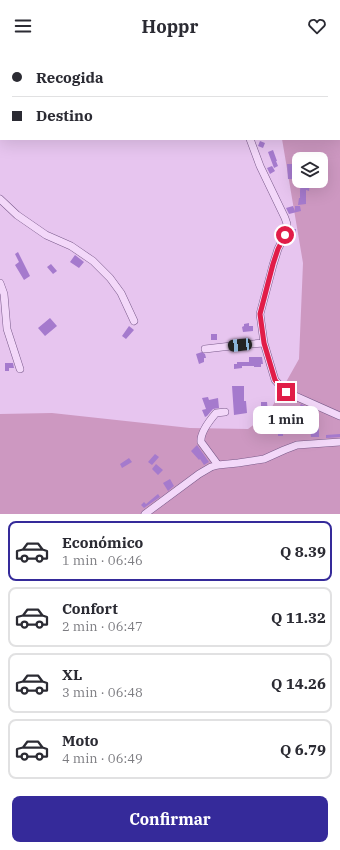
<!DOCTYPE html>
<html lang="es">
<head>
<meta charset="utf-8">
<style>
	body { margin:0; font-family:"IBM Plex Serif",serif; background:#f7f7f7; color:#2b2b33; height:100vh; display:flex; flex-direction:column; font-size:15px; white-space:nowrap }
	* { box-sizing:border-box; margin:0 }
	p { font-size:13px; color:#7c7c81 }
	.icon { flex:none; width:22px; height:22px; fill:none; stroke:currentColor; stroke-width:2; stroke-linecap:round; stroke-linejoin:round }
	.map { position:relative; height:462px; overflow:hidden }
	.panel { display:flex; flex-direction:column; background:#fff; flex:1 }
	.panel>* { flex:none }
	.top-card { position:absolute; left:0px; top:0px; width:340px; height:88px; box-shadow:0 4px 16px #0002; display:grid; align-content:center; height:88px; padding:0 12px; background:#fff }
	.tools { position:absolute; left:292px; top:100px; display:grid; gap:8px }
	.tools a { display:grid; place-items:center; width:36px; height:36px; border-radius:8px; background:#fff; box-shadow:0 4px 16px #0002; font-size:20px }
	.end { position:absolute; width:18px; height:18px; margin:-9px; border:5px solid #e11d48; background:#fff; box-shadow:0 0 0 2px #fff }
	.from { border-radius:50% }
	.bubble { position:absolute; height:28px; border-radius:8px; background:#fff; box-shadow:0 4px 16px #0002; font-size:13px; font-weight:700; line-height:28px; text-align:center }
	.car { position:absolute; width:12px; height:24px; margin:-12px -6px; border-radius:5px; box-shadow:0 0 3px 1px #0007; background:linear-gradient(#222 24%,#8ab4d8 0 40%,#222 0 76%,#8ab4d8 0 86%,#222 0) }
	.top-card b { display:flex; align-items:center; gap:14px; height:38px; font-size:15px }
	.top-card b+b { border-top:1px solid #e1e1e2 }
	.top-card i { width:10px; height:10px; background:#2b2b33 }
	ul { padding:7px 0 0; list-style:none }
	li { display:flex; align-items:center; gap:12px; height:60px; margin:0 8px 6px; padding:0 4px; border:2px solid #e1e1e2; border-radius:8px }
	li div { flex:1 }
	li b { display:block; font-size:15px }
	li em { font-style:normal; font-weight:700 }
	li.active { border-color:#352a9a }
	li>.icon { width:36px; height:36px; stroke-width:1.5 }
	.button { display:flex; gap:8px; margin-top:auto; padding:8px 12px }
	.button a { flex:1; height:46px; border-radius:8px; background:#352a9a; color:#fff; font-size:16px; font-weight:700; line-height:46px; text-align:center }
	header { display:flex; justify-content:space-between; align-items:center; height:52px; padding:0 12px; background:#fff; font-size:18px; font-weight:700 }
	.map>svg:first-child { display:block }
	.green { fill:#cd98c1; fill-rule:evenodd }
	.building { fill:#a57acd }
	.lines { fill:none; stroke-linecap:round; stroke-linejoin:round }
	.minor-casing { stroke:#795a8a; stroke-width:8 }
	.minor { stroke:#f3d8f9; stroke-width:7 }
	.route { stroke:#e11d48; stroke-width:5 }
</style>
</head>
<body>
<header><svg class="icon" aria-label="menu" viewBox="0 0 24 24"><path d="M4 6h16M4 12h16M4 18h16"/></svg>Hoppr<svg class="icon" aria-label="heart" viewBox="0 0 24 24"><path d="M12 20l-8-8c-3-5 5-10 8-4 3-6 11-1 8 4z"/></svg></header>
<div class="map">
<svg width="340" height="462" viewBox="0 0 340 462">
	<rect width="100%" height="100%" fill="#e7c5ef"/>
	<!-- green -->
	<path class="green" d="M266,0H340V462H0V362L52,361L190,376L248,377L268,362L299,307L303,211L282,87H339V1H266ZM299,107H321V129H299Z"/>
	<!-- building -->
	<path class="building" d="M260,89L265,91L263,96L258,94Z
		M273,98L277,109H276L278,114L274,116L268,100Z
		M287,112H294V127H288Z
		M272,114L275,119L270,122L267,116Z
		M301,129H310L309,139L306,138V152L298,153L299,146H300V139Z
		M293,154L295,159V154H300L301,159L289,162L286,156Z
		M291,177H296L295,185L291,184Z
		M18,200L30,224L24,228L15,213L19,210L15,202Z
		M75,203L84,210L79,216L70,210Z
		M51,212L57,219L53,222L47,215Z
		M50,266L57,274L45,284L38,276Z
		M249,271V274H253V279L243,280L242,275L244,274V272Z
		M129,274L134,278L126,287L122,284Z
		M211,282H217V288H211Z
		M202,300L205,302L206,306H204V310L199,312L196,302Z
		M249,305H262L263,312H261V315H254V314H242V316L234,317V312H237V310H249Z
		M5,311H13L14,316H9V319H5Z
		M232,334H244V349H246L247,361L234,363Z
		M208,345L209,348L218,346L219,356L213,357L207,364L205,365L202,358L206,357L202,346Z
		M261,350H267L268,361H261Z
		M301,352L317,360L311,376L305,374V373L290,368L291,363L298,365L301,357L299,356Z
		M310,376H319V385H311Z
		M278,378H292V382H283V384H278Z
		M340,382V385L326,386V383Z
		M197,393L209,410L204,413L200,407L199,408L191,399Z
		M155,402L159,405L152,413L148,410Z
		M129,406L132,410L122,416L120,412Z
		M156,412L163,418L158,423L152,417Z
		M170,427L174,434L168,439L163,431Z
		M158,442L160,445L144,456L141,453L144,450L146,452Z"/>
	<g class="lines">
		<defs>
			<path id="minor" d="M197,0L198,1
				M209,0V1
				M250,87L260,114L285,166L287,172L285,183L278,197L273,213L260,262L264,291L275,328L286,340L340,364
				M0,147L17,163L46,183L71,194L93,209L110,226L121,241L134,269
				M0,231L4,242L7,277L20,317
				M205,297L240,293L264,291
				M218,413L201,390C200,381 210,368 216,361L225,360
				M145,462L199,422L211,415L218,413L238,411L264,407L284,398L297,393L340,390"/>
		</defs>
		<!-- minor casing -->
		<use href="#minor" class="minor-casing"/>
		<!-- minor -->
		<use href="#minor" class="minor"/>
	</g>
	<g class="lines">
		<!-- route -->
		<path class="route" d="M285,183L278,197L273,212L260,262L264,291L275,328L280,334L286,340"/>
	</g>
</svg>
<div class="tools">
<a><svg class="icon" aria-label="layers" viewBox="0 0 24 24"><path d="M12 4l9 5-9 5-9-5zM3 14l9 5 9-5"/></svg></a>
</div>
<i class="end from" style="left:285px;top:183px"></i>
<i class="end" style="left:286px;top:340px"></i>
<div class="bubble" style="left:253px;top:354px;width:66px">1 min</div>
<i class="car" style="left:240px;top:293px;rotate:264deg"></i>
<div class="top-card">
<b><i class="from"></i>Recogida</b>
<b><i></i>Destino</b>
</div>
</div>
<section class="panel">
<ul>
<li class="active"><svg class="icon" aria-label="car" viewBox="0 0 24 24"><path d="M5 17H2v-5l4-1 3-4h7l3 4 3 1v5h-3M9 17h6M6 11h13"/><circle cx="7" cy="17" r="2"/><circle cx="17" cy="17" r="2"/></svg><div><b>Económico</b><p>1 min · 06:46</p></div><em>Q 8.39</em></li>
<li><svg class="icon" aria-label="car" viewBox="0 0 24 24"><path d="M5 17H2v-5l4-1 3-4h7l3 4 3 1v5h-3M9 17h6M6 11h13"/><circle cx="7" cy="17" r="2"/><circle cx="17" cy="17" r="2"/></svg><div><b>Confort</b><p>2 min · 06:47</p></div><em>Q 11.32</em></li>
<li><svg class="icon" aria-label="car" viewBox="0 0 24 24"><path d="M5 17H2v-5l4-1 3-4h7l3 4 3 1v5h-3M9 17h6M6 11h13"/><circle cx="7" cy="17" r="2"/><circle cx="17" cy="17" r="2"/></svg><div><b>XL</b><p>3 min · 06:48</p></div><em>Q 14.26</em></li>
<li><svg class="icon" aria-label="car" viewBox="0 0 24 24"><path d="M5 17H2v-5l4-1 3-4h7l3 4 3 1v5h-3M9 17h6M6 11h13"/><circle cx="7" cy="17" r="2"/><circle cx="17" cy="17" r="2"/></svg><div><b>Moto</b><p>4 min · 06:49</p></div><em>Q 6.79</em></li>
</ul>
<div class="button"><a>Confirmar</a></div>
</section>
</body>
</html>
